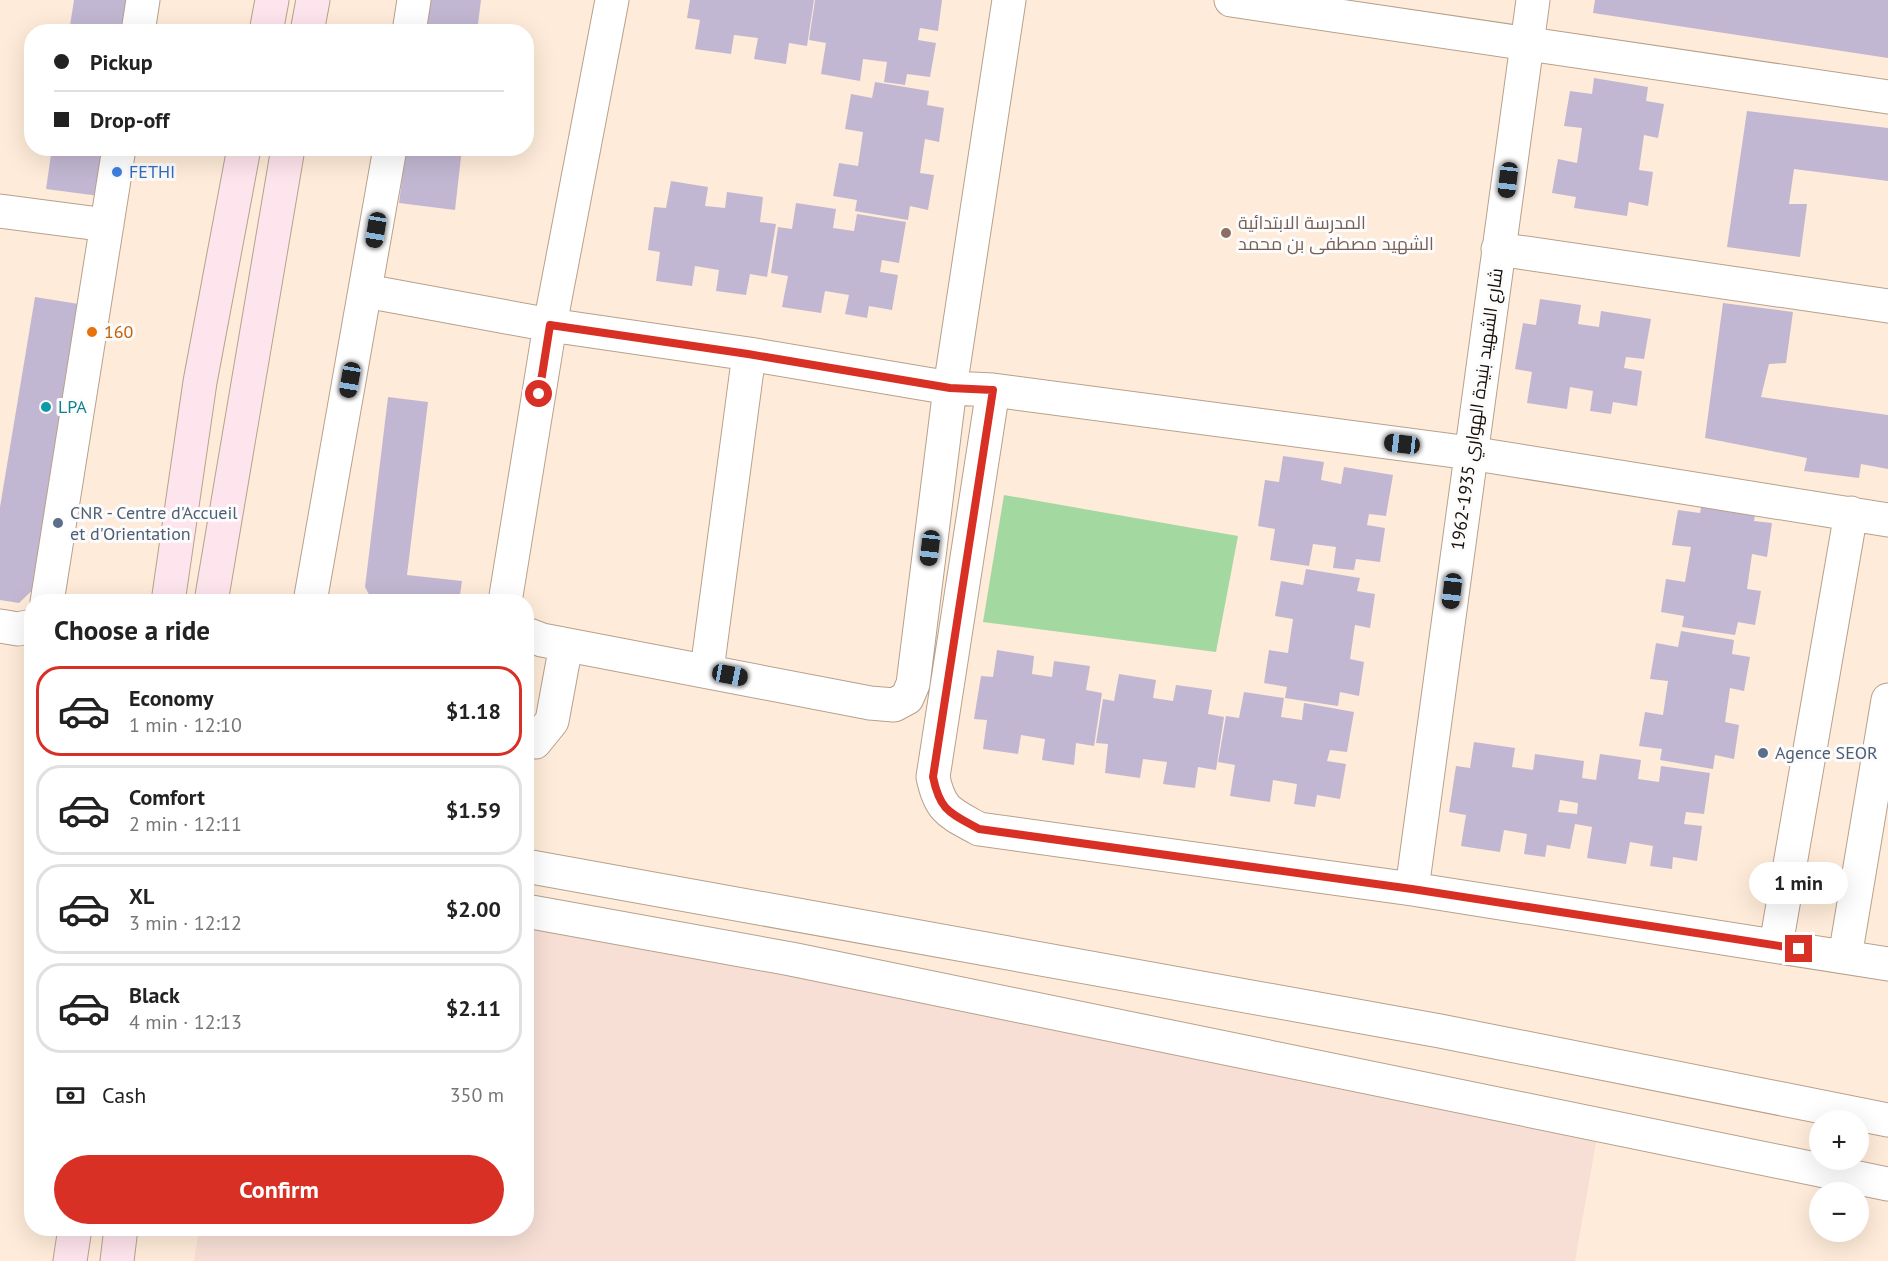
<!DOCTYPE html>
<html lang="en">
<head>
<meta charset="utf-8">
<style>
	body { margin:0; font-family:"PT Sans",Cairo,sans-serif; background:#f6f6f6; color:#222; height:100vh; display:flex; flex-direction:column; font-size:22px; white-space:nowrap }
	* { box-sizing:border-box; margin:0 }
	p { font-size:20px; color:#767676 }
	.icon { flex:none; width:33px; height:33px; fill:none; stroke:currentColor; stroke-width:2; stroke-linecap:round; stroke-linejoin:round }
	.map { position:relative; flex:1; overflow:hidden }
	.side { position:absolute; left:24px; top:594px; width:510px; height:642px; display:flex; flex-direction:column; background:#fff; border-radius:24px; box-shadow:0 6px 24px #0002 }
	.side>* { flex:none }
	.hud { position:absolute; left:24px; top:24px; width:510px; height:132px; border-radius:24px; box-shadow:0 6px 24px #0002; display:grid; align-content:center; height:132px; padding:0 30px; background:#fff }
	.buttons { position:absolute; left:1809px; top:1110px; display:grid; gap:12px }
	.buttons a { display:grid; place-items:center; width:60px; height:60px; border-radius:50%; background:#fff; box-shadow:0 6px 24px #0002; font-size:30px }
	.end { position:absolute; width:27px; height:27px; margin:-14px; border:8px solid #d93025; background:#fff; box-shadow:0 0 0 3px #fff }
	.from { border-radius:50% }
	.bubble { position:absolute; height:42px; border-radius:21px; background:#fff; box-shadow:0 6px 24px #0002; font-size:20px; font-weight:800; line-height:42px; text-align:center }
	.car { position:absolute; width:18px; height:36px; margin:-18px -9px; border-radius:8px; box-shadow:0 0 4px 2px #0007; background:linear-gradient(#222 24%,#8ab4d8 0 40%,#222 0 76%,#8ab4d8 0 86%,#222 0) }
	.hud b { display:flex; align-items:center; gap:21px; height:57px; font-size:22px }
	.hud b+b { border-top:2px solid #e0e0e0 }
	.hud i { width:15px; height:15px; background:#222 }
	ul { padding:0; list-style:none }
	li { display:flex; align-items:center; gap:18px; height:90px; margin:0 12px 9px; padding:0 18px; border:3px solid #e0e0e0; border-radius:24px }
	li div { flex:1 }
	li b { display:block; font-size:22px }
	li em { font-style:normal; font-weight:800 }
	li.active { border-color:#d93025 }
	li>.icon { width:54px; height:54px; stroke-width:1.5 }
	h2 { padding:0 30px; font-size:27px; line-height:72px }
	.pay { display:flex; align-items:center; gap:15px; height:66px; padding:0 30px; font-size:22px }
	.pay p { margin-inline-start:auto }
	.button { display:flex; gap:12px; margin-top:auto; padding:12px 30px }
	.button a { flex:1; height:69px; border-radius:36px; background:#d93025; color:#fff; font-size:24px; font-weight:800; line-height:69px; text-align:center }
	.map>svg:first-child { display:block }
	.medical { fill:#f7dfd5 }
	.green { fill:#a3d8a0 }
	.building { fill:#c2b7d2; fill-rule:evenodd }
	.lines { fill:none; stroke-linecap:round; stroke-linejoin:round }
	.minor-casing { stroke:#b7a18d; stroke-width:35 }
	.secondary-casing { stroke:#b7a18d; stroke-width:35 }
	.minor { stroke:#fff; stroke-width:33 }
	.secondary { stroke:#fee4ec; stroke-width:33 }
	.route { stroke:#d93025; stroke-width:8 }
	.shop-dot { fill:#3f7fe0; stroke:#fcfcfc; stroke-width:2 }
	.education-dot { fill:#8d6e63; stroke:#fcfcfc; stroke-width:2 }
	.food-dot { fill:#e8710a; stroke:#fcfcfc; stroke-width:2 }
	.culture-dot { fill:#0f9aa8; stroke:#fcfcfc; stroke-width:2 }
	.service-dot { fill:#5c6f8a; stroke:#fcfcfc; stroke-width:2 }
	.labels { text-anchor:middle; stroke-width:6; stroke-linejoin:round; paint-order:stroke }
	.shop-label { font-size:18px; fill:#366cbe; stroke:#fcfcfc; text-anchor:start }
	.education-label { font-size:18px; fill:#785e54; stroke:#fcfcfc; text-anchor:start }
	.food-label { font-size:18px; fill:#c56008; stroke:#fcfcfc; text-anchor:start }
	.culture-label { font-size:18px; fill:#0d838f; stroke:#fcfcfc; text-anchor:start }
	.street-label { font-size:18px; fill:#150d06; stroke:#fcfcfc }
	.service-label { font-size:18px; fill:#4e5e75; stroke:#fcfcfc; text-anchor:start }
</style>
</head>
<body>
<div class="map">
<svg width="1888" height="1261" viewBox="0 0 1888 1261">
	<rect width="100%" height="100%" fill="#feebd9"/>
	<!-- medical -->
	<path class="medical" d="M527,927L1602,1109L1575,1261H194L199,1229L526,1228Z"/>
	<!-- green -->
	<path class="green" d="M1004,495L1238,536L1216,652L983,622Z"/>
	<!-- building -->
	<path class="building" d="M74,0H136L131,32H69Z
		M424,0H481L477,32H420Z
		M690,0H814L807,46L789,43L786,64L754,59L758,38L734,35L731,54L695,49L700,20L687,18Z
		M815,0H942L938,31L920,28L918,40L936,43L930,77L907,74L905,85L884,82L887,62L863,59L860,81L821,74L826,43L809,40Z
		M1595,0H1888V58L1593,13Z
		M1594,78L1648,87L1646,101L1664,104L1658,138L1644,135L1639,170L1653,172L1648,206L1629,202L1627,216L1574,208L1576,197L1552,193L1558,159L1577,163L1582,128L1564,126L1570,91L1592,94Z
		M875,82L929,91L927,105L944,108L939,142L925,139L920,173L934,175L928,210L910,206L908,220L855,211L857,200L833,196L839,163L858,166L863,132L845,129L851,94L872,98Z
		M1747,111L1888,128V181L1794,169L1789,204H1807L1800,257L1727,247Z
		M52,148H114L107,197L46,189Z
		M406,148H462L455,210L399,203Z
		M671,181L708,187L705,206L725,208L727,192L763,197L760,222L776,224L767,277L750,274L746,295L716,291L719,270L695,266L692,286L656,281L660,252L648,250L654,207L666,208Z
		M796,203L836,209L833,228L854,231L857,214L906,222L899,263L882,260L880,272L898,275L892,310L869,306L867,318L845,314L849,295L825,291L821,313L782,307L788,276L771,273L778,227L792,229Z
		M35,297L91,306L45,578L19,603L0,600V507Z
		M1540,299L1581,305L1578,324L1599,327L1601,311L1651,319L1644,359L1626,357L1624,368L1642,371L1637,406L1613,402L1611,414L1590,411L1593,391L1570,387L1567,409L1527,403L1532,372L1515,369L1523,323L1536,325Z
		M1723,303L1793,312L1786,363L1769,364L1761,397L1888,415V469L1861,464L1859,478L1804,471L1807,458L1705,438Z
		M388,397L428,402L407,575L462,581L459,602H373L365,587Z
		M1283,456L1324,462L1321,480L1341,484L1344,467L1393,475L1386,516L1369,514L1367,525L1385,528L1380,562L1356,559L1354,570L1333,568L1336,547L1313,544L1309,566L1270,560L1275,529L1258,526L1265,480L1279,482Z
		M1703,497L1757,506L1754,521L1772,523L1767,557L1752,554L1747,589L1761,591L1755,625L1738,622L1735,635L1682,627L1684,616L1661,612L1666,579L1685,582L1691,547L1672,545L1678,510L1700,513Z
		M1306,569L1360,578L1357,591L1375,594L1370,628L1355,625L1350,659L1364,662L1359,696L1340,692L1338,706L1285,698L1287,687L1264,683L1269,650L1288,653L1293,619L1275,616L1281,581L1303,585Z
		M1681,631L1734,640L1732,654L1750,657L1744,691L1730,688L1725,722L1739,725L1734,759L1715,755L1713,769L1660,760L1662,749L1639,746L1645,712L1663,715L1668,681L1650,679L1656,643L1678,647Z
		M997,650L1034,656L1032,674L1052,677L1054,661L1090,666L1086,690L1102,693L1094,746L1076,743L1074,765L1042,760L1045,739L1021,735L1018,754L983,749L987,720L974,719L981,676L993,677Z
		M1119,674L1156,680L1153,698L1173,701L1176,685L1212,690L1208,714L1224,717L1216,770L1198,767L1195,788L1163,784L1167,762L1143,759L1140,778L1105,773L1108,744L1096,743L1103,699L1114,701Z
		M1244,692L1284,698L1281,717L1302,720L1304,703L1354,712L1347,752L1330,750L1327,761L1346,764L1340,799L1317,795L1315,807L1294,804L1297,784L1273,780L1270,802L1230,796L1235,765L1218,762L1226,716L1239,718Z
		M1474,742L1515,748L1512,767L1533,770L1535,754L1584,761L1582,778L1596,780L1600,754L1641,760L1638,779L1659,782L1661,766L1710,773L1704,814L1686,812L1684,824L1702,826L1697,861L1673,857L1672,869L1650,866L1653,846L1630,842L1626,864L1587,858L1592,827L1575,824L1570,849L1547,845L1545,857L1524,854L1527,834L1504,830L1500,852L1461,846L1466,815L1449,812L1456,766L1470,768ZM1560,800L1578,803L1577,814L1558,812Z"/>
	<g class="lines">
		<defs>
			<path id="minor" d="M1231,0L1888,97
				M138,32L143,0
				M409,32L414,0
				M0,211L107,225
				M1498,249L1888,306
				M366,291L550,325L749,354L950,388L993,390L1470,453L1888,520
				M993,390L933,777C940,811 950,813 979,829L1412,889L1888,964
				M47,602L119,148
				M310,602L390,148
				M505,602L550,325L612,0
				M0,626L18,629L32,626
				M526,634L542,640L870,703L894,705L907,698L913,684L950,388L1009,0
				M707,670L749,354
				M526,740L535,742L552,721L566,645
				M526,866L1440,1031L1888,1120
				M1412,889L1533,0
				M526,911L791,959L1888,1184
				M1776,945L1851,513
				M1845,957L1888,700"/>
			<path id="secondary" d="M266,32L272,0
				M307,32L313,0
				M168,602L200,382L244,148
				M211,602L288,148
				M70,1261L75,1228
				M117,1261L121,1228"/>
		</defs>
		<!-- minor casing -->
		<use href="#minor" class="minor-casing"/>
		<!-- secondary casing -->
		<use href="#secondary" class="secondary-casing"/>
		<!-- minor -->
		<use href="#minor" class="minor"/>
		<!-- secondary -->
		<use href="#secondary" class="secondary"/>
	</g>
	<g class="lines">
		<!-- route -->
		<path class="route" d="M539,394L550,325L748,354L950,388L993,390L933,777C940,811 950,813 979,829L1412,889L1799,949"/>
	</g>
	<!-- markers -->
	<circle class="shop-dot" cx="117" cy="172" r="6"/>
	<circle class="education-dot" cx="1226" cy="233" r="6"/>
	<circle class="food-dot" cx="92" cy="332" r="6"/>
	<circle class="culture-dot" cx="46" cy="407" r="6"/>
	<g class="service-dot">
		<circle cx="58" cy="523" r="6"/>
		<circle cx="1763" cy="753" r="6"/>
	</g>
	<g class="labels">
		<!-- shop labels -->
		<g class="shop-label">
			<text x="129" y="178">FETHI</text>
		</g>
		<!-- education labels -->
		<g class="education-label">
			<text x="1238" y="229">المدرسة الابتدائية<tspan x="1238" dy="21">الشهيد مصطفى بن محمد</tspan></text>
		</g>
		<!-- food labels -->
		<g class="food-label">
			<text x="104" y="338">160</text>
		</g>
		<!-- culture labels -->
		<g class="culture-label">
			<text x="58" y="413">LPA</text>
		</g>
		<!-- street labels -->
		<g class="street-label">
			<text transform="translate(1477 409) rotate(-82)" y="6">شارع الشهيد بنيدة الهواري 1935-1962</text>
		</g>
		<!-- service labels -->
		<g class="service-label">
			<text x="70" y="519">CNR - Centre d'Accueil<tspan x="70" dy="21">et d'Orientation</tspan></text>
			<text x="1775" y="759">Agence SEOR</text>
		</g>
	</g>
</svg>
<div class="buttons">
<a>+</a>
<a>−</a>
</div>
<i class="end from" style="left:539px;top:394px"></i>
<i class="end" style="left:1799px;top:949px"></i>
<div class="bubble" style="left:1749px;top:862px;width:99px">1 min</div>
<i class="car" style="left:1508px;top:180px;rotate:187deg"></i>
<i class="car" style="left:376px;top:230px;rotate:189deg"></i>
<i class="car" style="left:350px;top:380px;rotate:190deg"></i>
<i class="car" style="left:1402px;top:444px;rotate:277deg"></i>
<i class="car" style="left:930px;top:548px;rotate:187deg"></i>
<i class="car" style="left:1452px;top:591px;rotate:187deg"></i>
<i class="car" style="left:730px;top:675px;rotate:101deg"></i>
<div class="hud">
<b><i class="from"></i>Pickup</b>
<b><i></i>Drop-off</b>
</div>
<section class="side">
<h2>Choose a ride</h2>
<ul>
<li class="active"><svg class="icon" aria-label="car" viewBox="0 0 24 24"><path d="M5 17H2v-5l4-1 3-4h7l3 4 3 1v5h-3M9 17h6M6 11h13"/><circle cx="7" cy="17" r="2"/><circle cx="17" cy="17" r="2"/></svg><div><b>Economy</b><p>1 min · 12:10</p></div><em>$1.18</em></li>
<li><svg class="icon" aria-label="car" viewBox="0 0 24 24"><path d="M5 17H2v-5l4-1 3-4h7l3 4 3 1v5h-3M9 17h6M6 11h13"/><circle cx="7" cy="17" r="2"/><circle cx="17" cy="17" r="2"/></svg><div><b>Comfort</b><p>2 min · 12:11</p></div><em>$1.59</em></li>
<li><svg class="icon" aria-label="car" viewBox="0 0 24 24"><path d="M5 17H2v-5l4-1 3-4h7l3 4 3 1v5h-3M9 17h6M6 11h13"/><circle cx="7" cy="17" r="2"/><circle cx="17" cy="17" r="2"/></svg><div><b>XL</b><p>3 min · 12:12</p></div><em>$2.00</em></li>
<li><svg class="icon" aria-label="car" viewBox="0 0 24 24"><path d="M5 17H2v-5l4-1 3-4h7l3 4 3 1v5h-3M9 17h6M6 11h13"/><circle cx="7" cy="17" r="2"/><circle cx="17" cy="17" r="2"/></svg><div><b>Black</b><p>4 min · 12:13</p></div><em>$2.11</em></li>
</ul>
<div class="pay"><svg class="icon" aria-label="cash" viewBox="0 0 24 24"><path d="M3 7h18v10H3z"/><circle cx="12" cy="12" r="2"/></svg>Cash<p>350 m</p></div>
<div class="button"><a>Confirm</a></div>
</section>
</div>
</body>
</html>
